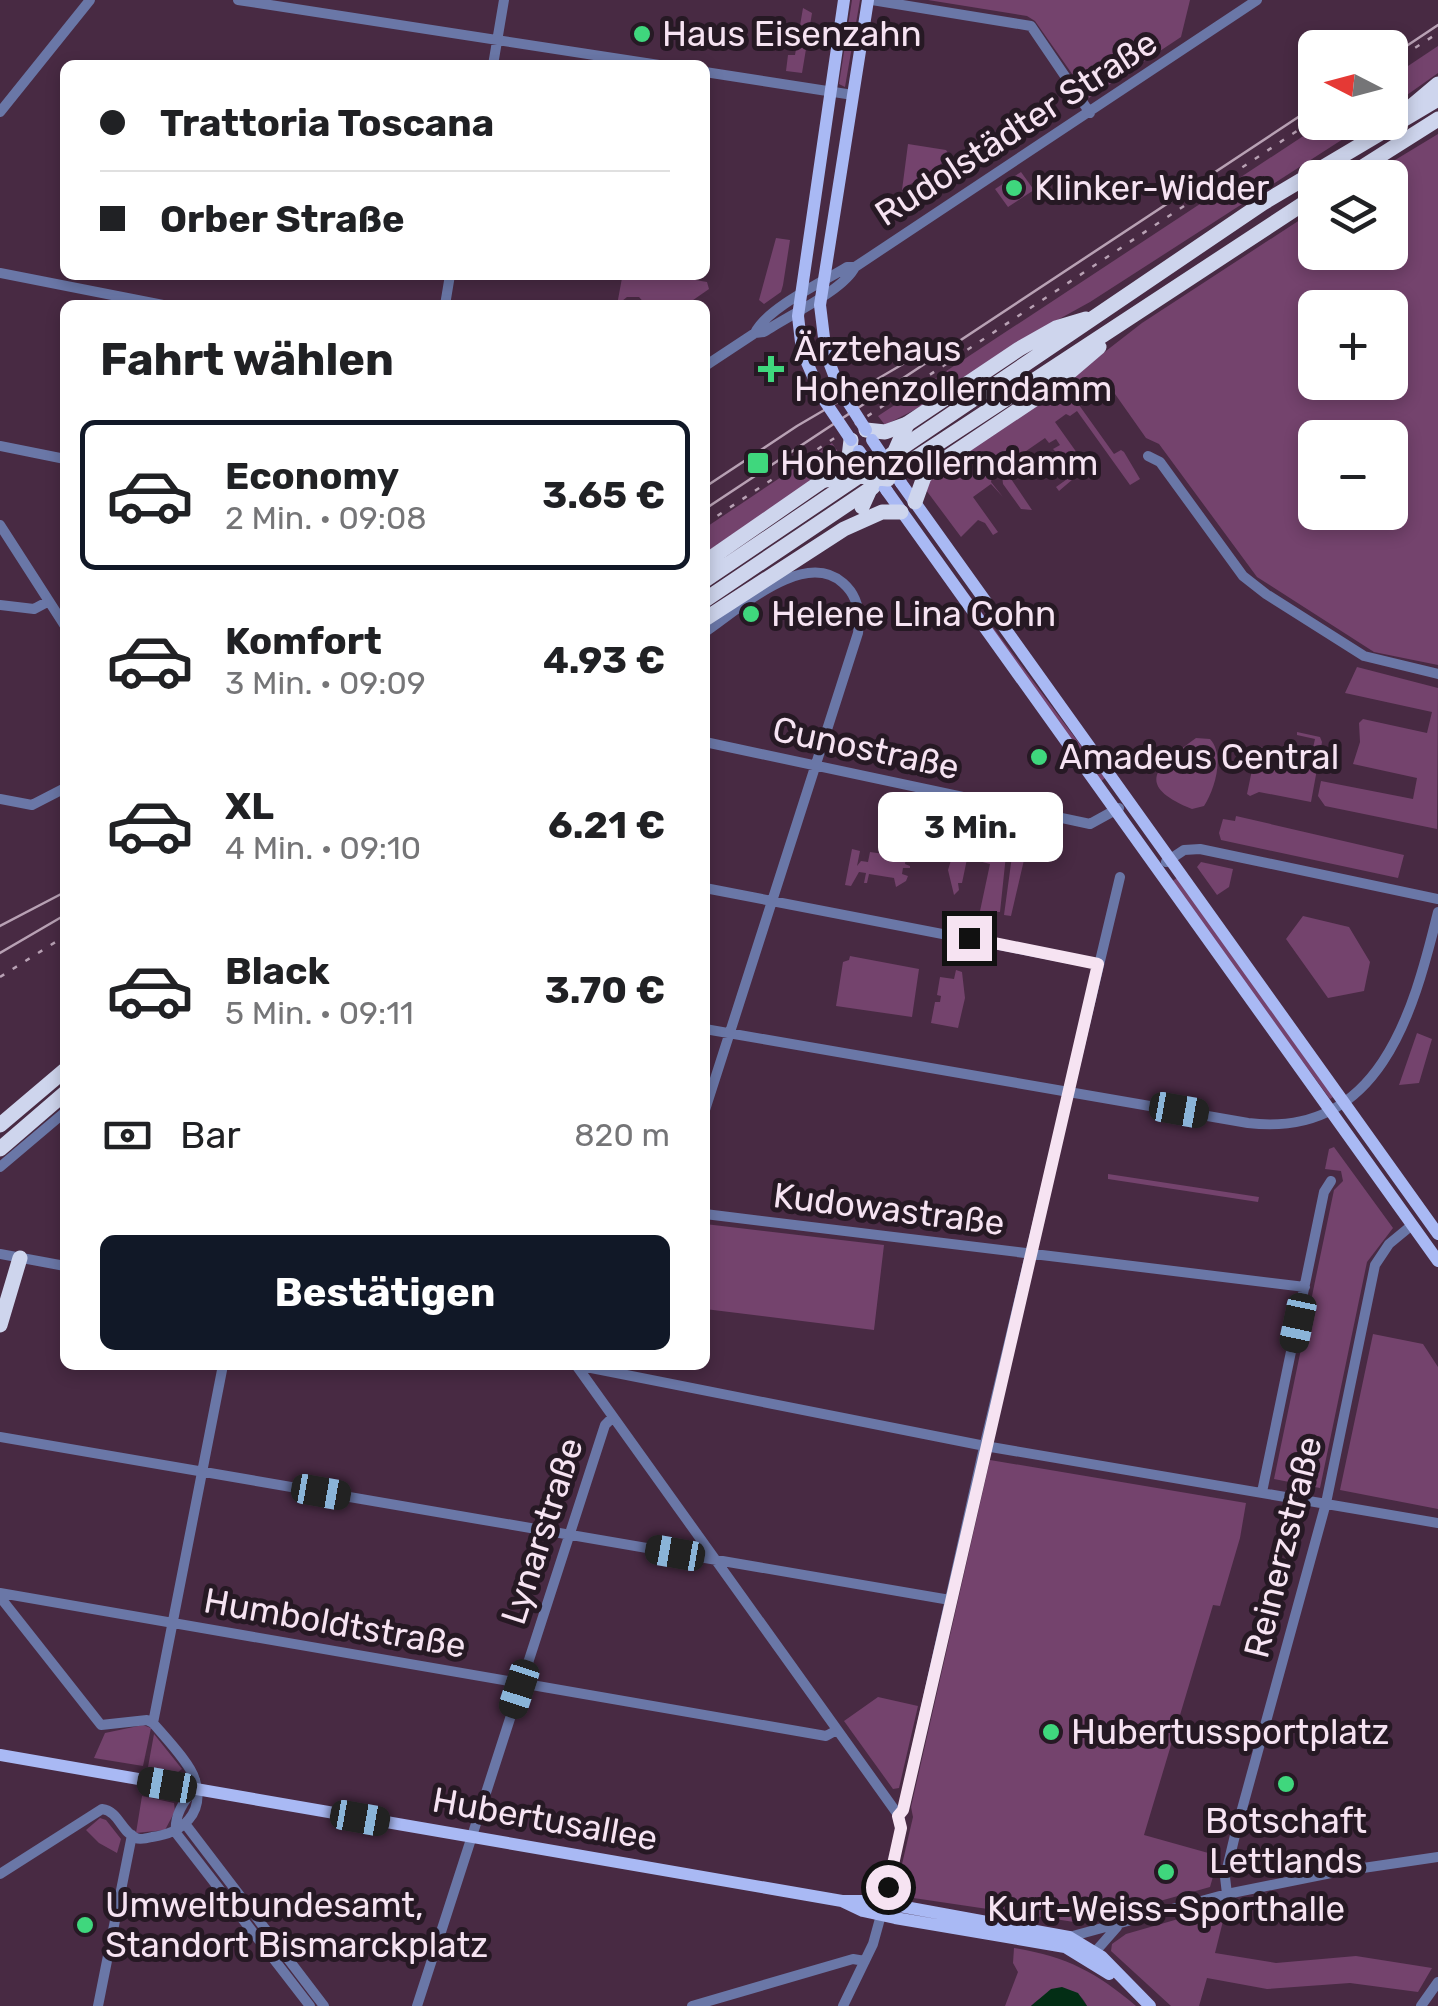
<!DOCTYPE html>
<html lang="de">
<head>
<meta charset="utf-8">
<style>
	body { margin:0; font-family:Rubik,sans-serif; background:#f2f2f2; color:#202124; height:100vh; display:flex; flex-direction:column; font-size:38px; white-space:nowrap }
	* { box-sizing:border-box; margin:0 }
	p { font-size:32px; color:#757577 }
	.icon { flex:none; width:55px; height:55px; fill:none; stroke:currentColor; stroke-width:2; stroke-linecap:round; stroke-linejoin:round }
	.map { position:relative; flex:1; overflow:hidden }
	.details { position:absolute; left:60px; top:300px; width:650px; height:1070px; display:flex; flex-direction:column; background:#fff; border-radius:15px; box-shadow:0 5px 15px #0003 }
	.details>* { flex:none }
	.top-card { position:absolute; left:60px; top:60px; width:650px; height:220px; border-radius:15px; box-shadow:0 5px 15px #0003; display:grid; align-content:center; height:220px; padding:0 40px; background:#fff }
	.needle { width:65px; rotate:276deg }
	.buttons { position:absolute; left:1298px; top:30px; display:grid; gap:20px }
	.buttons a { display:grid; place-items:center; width:110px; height:110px; border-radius:15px; background:#fff; box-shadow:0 5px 15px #0003; font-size:50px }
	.end { position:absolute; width:45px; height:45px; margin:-22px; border:12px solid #f6e3f2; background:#111; box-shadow:0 0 0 5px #111 }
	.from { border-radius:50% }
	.bubble { position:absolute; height:70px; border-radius:15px; background:#fff; box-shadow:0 5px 15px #0003; font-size:32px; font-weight:700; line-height:70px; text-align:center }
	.car { position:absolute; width:30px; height:60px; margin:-30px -15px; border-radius:12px; box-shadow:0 0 8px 2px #0007; background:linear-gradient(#222 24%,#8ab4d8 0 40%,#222 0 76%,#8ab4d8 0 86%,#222 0) }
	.top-card b { display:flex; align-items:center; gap:35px; height:95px; font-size:38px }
	.top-card b+b { border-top:2px solid #e0e0e0 }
	.top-card i { width:25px; height:25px; background:#202124 }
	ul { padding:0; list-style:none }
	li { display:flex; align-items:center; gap:30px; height:150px; margin:0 20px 15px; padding:0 20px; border:5px solid transparent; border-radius:15px }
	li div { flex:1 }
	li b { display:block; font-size:38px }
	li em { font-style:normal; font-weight:700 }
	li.selected { border-color:#111827 }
	li>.icon { width:90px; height:90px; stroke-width:1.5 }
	h2 { padding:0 40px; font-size:45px; line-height:120px }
	.pay { display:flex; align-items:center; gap:25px; height:110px; padding:0 40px; font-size:38px }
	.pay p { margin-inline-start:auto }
	.cta { display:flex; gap:20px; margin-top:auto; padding:20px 40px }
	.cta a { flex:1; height:115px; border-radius:15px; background:#111827; color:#fff; font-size:40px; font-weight:700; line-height:115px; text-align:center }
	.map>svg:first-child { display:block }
	.green { fill:#74436d; fill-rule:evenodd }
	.water { fill:#032e15 }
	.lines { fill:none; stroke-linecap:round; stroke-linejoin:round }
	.minor { stroke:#6a77a7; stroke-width:10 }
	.major { stroke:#a9b9f4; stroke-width:12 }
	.highway { stroke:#ced5ed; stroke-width:15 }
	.tram { stroke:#b8a1b4; stroke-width:2.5 }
	.rail { stroke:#b8a1b4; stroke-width:2.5; stroke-dasharray:5 10; stroke-linecap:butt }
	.major-bridge { stroke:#a9b9f4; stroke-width:12 }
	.highway-bridge { stroke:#ced5ed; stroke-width:15 }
	.route { stroke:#f6e3f2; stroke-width:12 }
	.poi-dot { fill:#3fd77d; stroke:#261924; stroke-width:4 }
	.labels { text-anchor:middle; stroke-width:10; stroke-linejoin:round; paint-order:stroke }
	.poi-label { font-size:35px; fill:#f6e3f2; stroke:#261924; text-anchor:start }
	.street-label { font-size:35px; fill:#f6e3f2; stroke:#261924 }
</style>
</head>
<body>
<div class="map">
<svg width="1438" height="2006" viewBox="0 0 1438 2006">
	<rect width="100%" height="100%" fill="#482a43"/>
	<!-- green -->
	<path class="green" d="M852,0H860L845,87L839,84Z
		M928,0H1190L1181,37L1089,98L1035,21L1027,16Z
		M803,8L812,13L802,73L786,71L788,55H795Z
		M1438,46V73L1390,107V78Z
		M1323,123H1368L1090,302L1041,329L924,405L885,425L878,416Z
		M1438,134V665L1374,652L1257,577L1159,444L1146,438L1108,384L1079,405L1114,454L1121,450L1124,452L1140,479L1130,485L1077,411L1070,416L1066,414L1055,422L1087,467L1059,491L1056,487L1077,472C1070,460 1061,459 1053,449L1060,445L1056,439L1049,443L1045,438L1003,467L1032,510L1021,509L1003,484L1002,475L993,473L991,482L1003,497L991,484L973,497L998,532L993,535L985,523L978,520L961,537L923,486L945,464L1057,389L1142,323L1315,210V252H1390V178L1367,177ZM1315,308H1390V382H1315ZM1315,438H1390V512H1315Z
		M908,144L946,150L951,157L902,190Z
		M1021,172L1034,190L1008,207L995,189Z
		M776,238L790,240L783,285L781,292L764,304L759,300Z
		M625,275H666L707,282L709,289L686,305H646L639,297H627L617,305L622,278Z
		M832,443L841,456L822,474L705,553V528Z
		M960,583L1105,778L1100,782Z
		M1357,667L1438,688L1437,829L1325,806L1318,796L1321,781L1413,799L1417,778L1353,764L1360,742L1359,723L1363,719L1427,733L1432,712L1345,693Z
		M1297,732L1320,737L1322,742L1311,802L1259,792L1250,796L1247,794L1257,746L1311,757L1315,739L1297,735Z
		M1196,738L1210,739C1225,755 1215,789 1204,806L1192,809C1131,784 1159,765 1196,738Z
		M1236,816L1404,855L1398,878L1221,840L1219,833L1223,819L1235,821Z
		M897,821L912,825L910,830L902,829L901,833C910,835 916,835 918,846L914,844L912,853L915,857L903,855L906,857L905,864L910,866V868H903L902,874L908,876L906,881L896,887L894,878L869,874L867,883H864L866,873L859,872L851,886L845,885L852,849L860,851L857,866L861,861L868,862L870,852L891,855Z
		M956,844L975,848L972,860L967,859L962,883H958L959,890L954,895L948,870Z
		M1022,846L1027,847L1011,916L1004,915L1012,856L1019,857Z
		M978,849L1006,855L1000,912L980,911L990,864L975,860Z
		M1201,862L1233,869L1229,887L1217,895L1197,867Z
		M1177,878L1333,1097L1330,1099L1171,882Z
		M1303,916L1349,927L1370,962L1364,991L1328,998L1286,939Z
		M850,956L919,969L912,1017L836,1006L843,962L849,960Z
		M956,970L962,972L965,998L958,1028L931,1023L935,1002H940L941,996L937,995L940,977L954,979Z
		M1417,1033L1432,1039L1419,1083L1399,1085Z
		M1334,1147L1393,1228L1367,1262L1320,1488L1274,1479L1334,1190L1343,1181L1341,1171L1325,1169L1329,1149Z
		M1108,1174L1259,1197L1258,1202L1108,1179Z
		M705,1224L884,1245L874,1330L705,1309Z
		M1373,1334L1423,1344L1438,1367V1509L1340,1490Z
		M990,1460L1246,1503L1240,1538L1220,1606L1213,1605L1144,1835L1219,1856L1210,1887L1081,1923L900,1896L896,1890L913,1817L911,1807Z
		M878,1697L918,1706L899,1788L893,1789L844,1721Z
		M143,1725L151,1728L143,1766L94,1758L105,1733Z
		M154,1734L182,1769L178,1772L148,1767Z
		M142,1796L174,1803L175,1811L165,1830L136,1833Z
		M100,1818L106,1820L121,1839L117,1853L99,1843L86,1830Z
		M1227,1905L1215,1953L1276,1963L1356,1956L1432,1968L1418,1992L1350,1983L1267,1989L1207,1978L1199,2006H1171L1111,1951L1112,1944L1126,1934Z
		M1014,1948C1067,1957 1096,1972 1136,2006H1087C1075,1980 1047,1990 1031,2006H1005L1018,1972L1013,1963Z"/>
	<!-- water -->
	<path class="water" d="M1062,1987L1078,1993L1087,2006H1031L1051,1989Z"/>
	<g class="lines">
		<!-- minor -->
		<path class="minor" d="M238,0L659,65
			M872,0L1031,26L1090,113
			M493,65L504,0
			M705,72L853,95
			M0,112L90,0
			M0,273L163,305
			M445,305L450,275
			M755,333C767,308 823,282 847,267H855
			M705,366L755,333L764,332C787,316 843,291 855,267L1257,0
			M0,446L65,459
			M1148,456L1160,462L1243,576L1266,594L1364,656L1438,674
			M0,525L65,626
			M0,605L34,609L49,601
			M705,632C738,610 804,548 843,583C858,596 861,613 858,633L705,1110
			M705,742L1090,824L1119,808
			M0,799L32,805L65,788
			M1166,862L1184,850L1200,849L1438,899
			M705,888L1097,964
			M705,1029L1248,1123C1379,1139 1413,1014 1438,912
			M0,1167L65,1112
			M705,1214L1305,1287
			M0,1254L65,1266
			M576,1365L985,1446L1438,1523
			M576,1365L899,1816L901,1828L884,1903
			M0,1437L950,1600
			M1262,1492L1324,1192L1331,1181
			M0,1593L826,1736L835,1731
			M0,1597L101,1725L147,1720L153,1723
			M153,1723L223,1365
			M195,1790C183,1800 174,1817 176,1833L310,2006
			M899,1816L903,1810L982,1456L1120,877
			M186,1825L324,2006
			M0,1874L102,1809C119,1811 121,1832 136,1838C140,1840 148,1838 152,1837C183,1833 205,1813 195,1780C191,1764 164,1736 153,1723
			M1227,1894L1225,1877L1236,1831L1326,1503L1375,1265L1389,1244L1412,1225
			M1069,1937L1227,1894L1336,1872L1438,1857
			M1095,1952L1117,1927
			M98,2006L132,1835
			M417,2006L605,1425L612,1418
			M692,2006L853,1959L865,1961
			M843,2006L873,1944L881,1915
			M1421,2006L1438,1982"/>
		<!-- major -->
		<path class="major" d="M839,388L826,354L820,305L868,0
			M822,397L802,351L798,316L844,0
			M901,483L1438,1234
			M887,491L1438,1261
			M0,1755L842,1901H872L1069,1937L1102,1957L1150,2006
			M842,1901L863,1911L895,1918L1065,1947L1109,1974"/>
		<!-- highway -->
		<path class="highway" d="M1413,105L1438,84
			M1345,178L1438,119
			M866,430L885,432L907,424L1019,349L1056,328L1086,319
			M891,455L1263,203L1438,99
			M896,471L1315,196
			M915,502L924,477L936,465L1051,388L1099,347
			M705,562L835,472L849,457L851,440
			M705,580L859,476
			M705,600L873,487
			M705,619L844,529L882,512H901
			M0,1125L65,1070
			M0,1149L65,1093
			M0,1325L20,1258"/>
		<!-- tram -->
		<path class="tram" d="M1390,57L1438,25
			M705,487L797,426L903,364
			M705,509L1315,106
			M0,926L65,892
			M0,953L65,915"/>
		<!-- rail -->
		<path class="rail" d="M1390,64L1438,33
			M705,524L1315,119
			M0,977L65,936"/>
		<!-- major-bridge -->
		<path class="major-bridge" d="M839,388L866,430
			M822,397L851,440
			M872,440L901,483
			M859,451L887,491"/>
		<!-- highway-bridge -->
		<path class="highway-bridge" d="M874,460L901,469L924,468
			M825,480L858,476L888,479L896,449L907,424
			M862,507L876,476L875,469"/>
	</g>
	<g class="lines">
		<!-- route -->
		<path class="route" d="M888,1887L901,1828L898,1816L903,1810L1098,964L969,938"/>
	</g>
	<!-- markers -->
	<g class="poi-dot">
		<circle cx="642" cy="34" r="10"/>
		<circle cx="1014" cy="188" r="10"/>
		<path d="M766 354h10v10h10v10h-10v10h-10v-10h-10v-10h10z"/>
		<rect x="746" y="451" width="24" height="24" rx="5"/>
		<circle cx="751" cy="614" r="10"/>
		<circle cx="1039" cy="757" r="10"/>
		<circle cx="1051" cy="1732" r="10"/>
		<circle cx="1286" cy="1784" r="10"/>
		<circle cx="1166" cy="1872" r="10"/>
		<circle cx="85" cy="1925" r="10"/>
	</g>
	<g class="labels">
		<!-- poi labels -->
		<g class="poi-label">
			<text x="662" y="46">Haus Eisenzahn</text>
			<text x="1034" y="200">Klinker-Widder</text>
			<text x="794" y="361">Ärztehaus<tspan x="794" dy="40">Hohenzollerndamm</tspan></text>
			<text x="780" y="475">Hohenzollerndamm</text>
			<text x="771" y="626">Helene Lina Cohn</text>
			<text x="1059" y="769">Amadeus Central</text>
			<text x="1071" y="1744">Hubertussportplatz</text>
			<text x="1286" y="1833" text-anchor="middle">Botschaft<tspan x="1286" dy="40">Lettlands</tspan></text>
			<text x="105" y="1917">Umweltbundesamt,<tspan x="105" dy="40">Standort Bismarckplatz</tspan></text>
			<text x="1166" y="1921" text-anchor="middle">Kurt-Weiss-Sporthalle</text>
		</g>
		<!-- street labels -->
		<g class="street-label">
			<text transform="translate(1016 128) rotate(-33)" y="12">Rudolstädter Straße</text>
			<text transform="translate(866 748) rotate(12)" y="12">Cunostraße</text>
			<text transform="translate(889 1209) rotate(7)" y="12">Kudowastraße</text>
			<text transform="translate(542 1531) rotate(-72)" y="12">Lynarstraße</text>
			<text transform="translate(1283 1547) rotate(-76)" y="12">Reinerzstraße</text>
			<text transform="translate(335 1623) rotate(10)" y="12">Humboldtstraße</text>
			<text transform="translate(545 1819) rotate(10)" y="12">Hubertusallee</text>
		</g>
	</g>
</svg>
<div class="buttons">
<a><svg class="needle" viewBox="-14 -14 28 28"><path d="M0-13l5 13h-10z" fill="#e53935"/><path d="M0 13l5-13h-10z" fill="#757577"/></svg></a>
<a><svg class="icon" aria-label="layers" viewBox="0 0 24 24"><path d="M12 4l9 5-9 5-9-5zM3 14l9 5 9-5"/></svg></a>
<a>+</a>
<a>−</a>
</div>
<i class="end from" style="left:888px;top:1887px"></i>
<i class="end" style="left:969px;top:938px"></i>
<div class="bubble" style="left:878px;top:792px;width:185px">3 Min.</div>
<i class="car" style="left:1179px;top:1110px;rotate:100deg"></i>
<i class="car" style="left:1298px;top:1323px;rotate:192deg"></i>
<i class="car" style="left:321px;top:1492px;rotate:100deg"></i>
<i class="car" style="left:675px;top:1553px;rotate:280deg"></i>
<i class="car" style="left:519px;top:1689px;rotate:198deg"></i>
<i class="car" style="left:167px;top:1785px;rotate:280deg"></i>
<i class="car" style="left:360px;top:1818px;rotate:100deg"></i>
<div class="top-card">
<b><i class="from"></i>Trattoria Toscana</b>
<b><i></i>Orber Straße</b>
</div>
<section class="details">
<h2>Fahrt wählen</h2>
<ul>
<li class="selected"><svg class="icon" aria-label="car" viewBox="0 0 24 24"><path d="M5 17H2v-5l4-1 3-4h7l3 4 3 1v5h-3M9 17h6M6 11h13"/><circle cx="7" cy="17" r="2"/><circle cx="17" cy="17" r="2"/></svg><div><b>Economy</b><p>2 Min. · 09:08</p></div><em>3.65 €</em></li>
<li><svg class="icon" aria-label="car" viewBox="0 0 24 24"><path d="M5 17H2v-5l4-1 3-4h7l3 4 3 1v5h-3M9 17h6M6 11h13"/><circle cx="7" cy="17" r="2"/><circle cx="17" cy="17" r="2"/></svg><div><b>Komfort</b><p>3 Min. · 09:09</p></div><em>4.93 €</em></li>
<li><svg class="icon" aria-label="car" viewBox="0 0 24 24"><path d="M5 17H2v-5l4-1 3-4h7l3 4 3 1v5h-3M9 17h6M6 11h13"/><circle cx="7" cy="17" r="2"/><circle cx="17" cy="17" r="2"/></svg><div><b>XL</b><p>4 Min. · 09:10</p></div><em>6.21 €</em></li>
<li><svg class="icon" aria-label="car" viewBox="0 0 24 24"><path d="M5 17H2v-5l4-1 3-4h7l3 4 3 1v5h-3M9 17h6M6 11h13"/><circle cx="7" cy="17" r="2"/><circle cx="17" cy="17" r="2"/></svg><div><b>Black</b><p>5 Min. · 09:11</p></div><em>3.70 €</em></li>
</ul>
<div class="pay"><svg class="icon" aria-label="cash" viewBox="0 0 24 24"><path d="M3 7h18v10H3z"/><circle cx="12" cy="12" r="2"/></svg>Bar<p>820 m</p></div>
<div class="cta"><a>Bestätigen</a></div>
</section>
</div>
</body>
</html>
